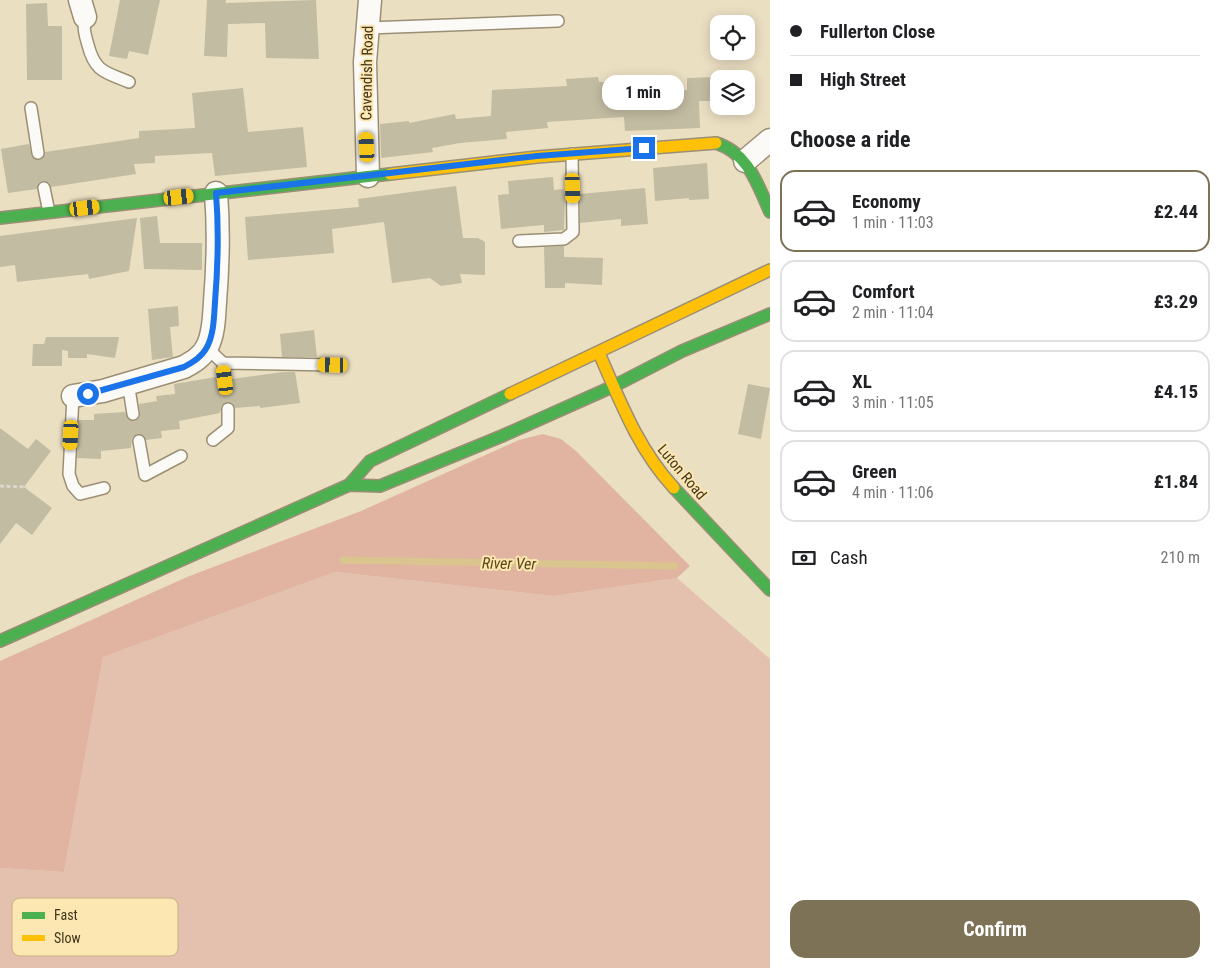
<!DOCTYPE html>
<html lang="en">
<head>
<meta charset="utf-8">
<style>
	body { margin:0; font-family:"Roboto Condensed",sans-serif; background:#f2f2f2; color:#202124; height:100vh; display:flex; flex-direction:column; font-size:19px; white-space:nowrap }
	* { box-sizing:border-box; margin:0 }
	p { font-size:16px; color:#757577 }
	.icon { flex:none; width:28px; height:28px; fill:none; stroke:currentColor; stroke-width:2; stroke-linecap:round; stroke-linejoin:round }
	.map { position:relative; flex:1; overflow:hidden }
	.drawer { display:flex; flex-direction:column; background:#fff; width:450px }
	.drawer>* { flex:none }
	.hud { display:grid; align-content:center; height:110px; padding:0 20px; background:#fff }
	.controls { position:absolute; left:710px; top:15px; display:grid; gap:10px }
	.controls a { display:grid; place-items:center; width:45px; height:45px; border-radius:10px; background:#fff; box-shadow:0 2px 12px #0003; font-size:25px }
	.end { position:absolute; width:22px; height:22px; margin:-11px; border:6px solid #1a73e8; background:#fff; box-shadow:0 0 0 2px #fff }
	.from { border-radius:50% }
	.bubble { position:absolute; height:35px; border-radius:15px; background:#fff; box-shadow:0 2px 12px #0003; font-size:16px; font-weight:700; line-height:35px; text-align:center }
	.car { position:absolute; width:15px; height:30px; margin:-15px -8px; border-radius:6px; box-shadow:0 0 4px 1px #0007; background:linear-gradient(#f5c518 24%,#345 0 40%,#f5c518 0 76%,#345 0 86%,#f5c518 0) }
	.hud b { display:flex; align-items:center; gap:18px; height:48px; font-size:19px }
	.hud b+b { border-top:1px solid #e0e0e0 }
	.hud i { width:12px; height:12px; background:#202124 }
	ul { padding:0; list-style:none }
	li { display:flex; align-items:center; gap:15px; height:82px; margin:0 10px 8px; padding:0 10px; border:2px solid #e0e0e0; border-radius:15px }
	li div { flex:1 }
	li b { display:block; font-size:19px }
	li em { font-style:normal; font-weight:700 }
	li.active { border-color:#7d7255 }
	li>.icon { width:45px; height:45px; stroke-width:1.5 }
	h2 { padding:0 20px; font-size:22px; line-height:60px }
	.pay { display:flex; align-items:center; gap:12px; height:55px; padding:0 20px; font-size:19px }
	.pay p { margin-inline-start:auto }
	.cta { display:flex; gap:10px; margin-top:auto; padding:10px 20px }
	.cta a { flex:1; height:58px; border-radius:15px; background:#7d7255; color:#fff; font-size:20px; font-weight:700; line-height:58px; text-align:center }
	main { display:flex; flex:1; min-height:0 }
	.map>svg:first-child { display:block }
	.green { fill:#e4c0af }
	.forest { fill:#e0b4a1 }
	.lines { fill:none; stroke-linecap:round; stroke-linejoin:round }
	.stream { stroke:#dbc58f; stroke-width:7 }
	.building { fill:#c2bca2 }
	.lane-casing { stroke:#9a8f75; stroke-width:14 }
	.street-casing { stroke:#9a8f75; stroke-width:25 }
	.fast-casing { stroke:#9a8f75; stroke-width:14 }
	.slow-casing { stroke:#9a8f75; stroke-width:14 }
	.path { stroke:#dbd7ce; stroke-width:3; stroke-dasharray:4 2.5; stroke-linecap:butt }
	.lane { stroke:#fcfaf6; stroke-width:11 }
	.street { stroke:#fcfaf6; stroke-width:22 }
	.fast { stroke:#4caf50; stroke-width:11 }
	.slow { stroke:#ffc107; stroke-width:11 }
	.route { stroke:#1a73e8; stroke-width:6 }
	.labels { text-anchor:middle; stroke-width:4; stroke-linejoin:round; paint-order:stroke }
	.street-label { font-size:15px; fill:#42371b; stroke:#fce6b1 }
	.water-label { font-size:16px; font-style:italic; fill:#5a4714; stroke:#fce6b1 }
	.key { fill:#fce6b1; stroke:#c4b284; stroke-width:1 }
	.key-label { font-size:14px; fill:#42371b }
</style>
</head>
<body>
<main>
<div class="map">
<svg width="770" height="968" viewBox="0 0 770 968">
	<rect width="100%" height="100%" fill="#ebdfc2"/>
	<!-- green -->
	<path class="green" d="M335,572L554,596L677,578L770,659V968H0V868L64,872L103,657Z"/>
	<!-- forest -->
	<path class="forest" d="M543,434L561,439L576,451L690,566L677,578L554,596L335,572L103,657L64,872L0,868V661L187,577L361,511L519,440Z"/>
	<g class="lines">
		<!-- stream -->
		<path class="stream" d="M343,560L675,566"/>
	</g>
	<!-- building -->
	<path class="building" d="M120,0H160L148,55L129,51L127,59L109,56Z
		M207,0H226V3L316,0L319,59L266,58L265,23L228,24L227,57L204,56Z
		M47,3L48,26H62V80H27L26,4Z
		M598,77L599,82L629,81V92L687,90V78L719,77V101H699L700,128L625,131L624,117L547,122L548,128L506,132L507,139L460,143L432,148L433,152L381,158L380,124L409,121V123L455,114L456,119L491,116L492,90L567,86L566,79Z
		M243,88L248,132L303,127L307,167L215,176L212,153L155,156V163L134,164L136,174L51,187L49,183L43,181L39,183L37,189L8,193L1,149L29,144L32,157L39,160L43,158L45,152L139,138V131L195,128L192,93Z
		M707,163L709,199L689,200V198L655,201L653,168Z
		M553,177L554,190L563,189L565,195L564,230L544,232V225L501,229L498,195L509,194L508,181Z
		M456,186L463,238H478L485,242V275L460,274L462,283L441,286L430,278L392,283L384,222L332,229L334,253L248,260L245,217L359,207L358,199Z
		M645,188L648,224L621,226V219L580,223V194Z
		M157,216L160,243H202V270L144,269L140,218Z
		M137,218L129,271L89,279L88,274L17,282L15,265L0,267V236Z
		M564,246V257L603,258L602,285L565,283V288H545L544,247Z
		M178,306L179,326L170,327L173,357L152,360L148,309Z
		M314,330L317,357H282L280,334Z
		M46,337H119L115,358L87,354V358H68V351L62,350V366H32L33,344H44Z
		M283,372H295L300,403L260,408V406L235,408L232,403L228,402L222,405L220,413L179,421L180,429L161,431L162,438L146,440L144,436L137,434L132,438L131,448L101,451V459L77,458L79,420H94V414L125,412L128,419L135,421L140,416L139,404L157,401L156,396L175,394L174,384L216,377L219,385L225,387L230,386L232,379Z
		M748,384L770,388L761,439L738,434Z
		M0,428L28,449L36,439L51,451L24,487L52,508L32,535L16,523L0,544Z"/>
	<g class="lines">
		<defs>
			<path id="lane" d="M85,17C83,28 85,35 88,45C95,72 105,72 129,82
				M368,28L558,21
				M31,108L38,153
				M44,188L49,212
				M519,241L564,239L573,232L572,154
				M207,348L223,363L333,365
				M223,363L225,380
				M128,382L133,414
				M73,396L69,474L73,486L80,494L104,488
				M213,440L228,428V409
				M139,441L145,475L181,456"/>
			<path id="street" d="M80,0L85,17
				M745,161L770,140
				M368,176L365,62L370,0
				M73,396L103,391L184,367C193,362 202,357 207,347C214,334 214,316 215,302C218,265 219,230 216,193"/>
			<path id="fast" d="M716,143C748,153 757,183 770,212
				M0,218L390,174
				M349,485L380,486L502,436L614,386L682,351L770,314
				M674,488L770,590
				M0,641L349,485L370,461L510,394"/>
			<path id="slow" d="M390,174L537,157L716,143
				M599,353C620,401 638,449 674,488
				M510,394L770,270"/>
		</defs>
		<!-- lane casing -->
		<use href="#lane" class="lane-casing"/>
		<!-- street casing -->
		<use href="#street" class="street-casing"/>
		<!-- fast casing -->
		<use href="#fast" class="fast-casing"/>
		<!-- slow casing -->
		<use href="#slow" class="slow-casing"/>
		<!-- path -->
		<path class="path" d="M0,486L27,487"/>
		<!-- lane -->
		<use href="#lane" class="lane"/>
		<!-- street -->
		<use href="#street" class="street"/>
		<!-- fast -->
		<use href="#fast" class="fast"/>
		<!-- slow -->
		<use href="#slow" class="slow"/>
	</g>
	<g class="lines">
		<!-- route -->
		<path class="route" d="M88,394L184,367C193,362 202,357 207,347C214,334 214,316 215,302C218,265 219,230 216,193L537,156L644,148"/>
	</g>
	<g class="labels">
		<!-- street labels -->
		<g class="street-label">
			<text transform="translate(367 73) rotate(-89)" y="5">Cavendish Road</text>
			<text transform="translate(682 472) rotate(50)" y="5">Luton Road</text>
		</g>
		<!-- water labels -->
		<g class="water-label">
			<text transform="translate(509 563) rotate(1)" y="6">River Ver</text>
		</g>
	</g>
	<!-- legend -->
	<rect x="12" y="898" width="166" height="58" rx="8" class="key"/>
	<rect x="22" y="912" width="23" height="7" fill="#4caf50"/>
	<rect x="22" y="935" width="23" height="6" fill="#ffc107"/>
	<g class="key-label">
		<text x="54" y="920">Fast</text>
		<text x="54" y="943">Slow</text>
	</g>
</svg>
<div class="controls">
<a><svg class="icon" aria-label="locate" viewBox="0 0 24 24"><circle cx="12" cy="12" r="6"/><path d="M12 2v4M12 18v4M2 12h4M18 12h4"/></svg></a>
<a><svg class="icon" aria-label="layers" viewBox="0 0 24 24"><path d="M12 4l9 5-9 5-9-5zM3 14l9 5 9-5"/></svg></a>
</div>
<i class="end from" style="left:88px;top:394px"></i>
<i class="end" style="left:644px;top:148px"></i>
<div class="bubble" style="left:602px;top:75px;width:82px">1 min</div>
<i class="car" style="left:367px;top:147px;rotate:357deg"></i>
<i class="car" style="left:573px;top:188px;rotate:178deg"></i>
<i class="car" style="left:179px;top:197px;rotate:84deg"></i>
<i class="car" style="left:85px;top:208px;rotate:83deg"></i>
<i class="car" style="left:333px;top:365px;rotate:271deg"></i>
<i class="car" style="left:225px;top:380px;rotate:353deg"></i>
<i class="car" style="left:71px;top:435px;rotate:183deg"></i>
</div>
<section class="drawer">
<div class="hud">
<b><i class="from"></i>Fullerton Close</b>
<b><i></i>High Street</b>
</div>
<h2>Choose a ride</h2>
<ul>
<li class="active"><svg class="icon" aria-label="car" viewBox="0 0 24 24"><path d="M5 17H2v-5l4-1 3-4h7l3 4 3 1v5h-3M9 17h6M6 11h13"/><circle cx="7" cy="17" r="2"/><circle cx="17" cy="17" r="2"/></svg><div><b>Economy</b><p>1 min · 11:03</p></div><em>£2.44</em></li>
<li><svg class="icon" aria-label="car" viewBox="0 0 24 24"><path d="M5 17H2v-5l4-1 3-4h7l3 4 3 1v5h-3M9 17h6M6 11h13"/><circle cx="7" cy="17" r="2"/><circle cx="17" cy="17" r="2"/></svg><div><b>Comfort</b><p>2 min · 11:04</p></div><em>£3.29</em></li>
<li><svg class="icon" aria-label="car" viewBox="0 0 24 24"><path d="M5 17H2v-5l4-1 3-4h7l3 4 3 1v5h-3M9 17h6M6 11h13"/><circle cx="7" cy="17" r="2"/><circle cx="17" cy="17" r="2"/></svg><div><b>XL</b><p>3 min · 11:05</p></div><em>£4.15</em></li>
<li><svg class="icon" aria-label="car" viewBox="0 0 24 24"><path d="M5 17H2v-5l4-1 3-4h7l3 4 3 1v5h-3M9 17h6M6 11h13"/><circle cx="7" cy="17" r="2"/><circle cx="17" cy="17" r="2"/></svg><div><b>Green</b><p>4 min · 11:06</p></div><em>£1.84</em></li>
</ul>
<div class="pay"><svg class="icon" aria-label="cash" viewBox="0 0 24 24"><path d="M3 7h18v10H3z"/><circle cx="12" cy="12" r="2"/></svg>Cash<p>210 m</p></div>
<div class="cta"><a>Confirm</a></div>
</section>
</main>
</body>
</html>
